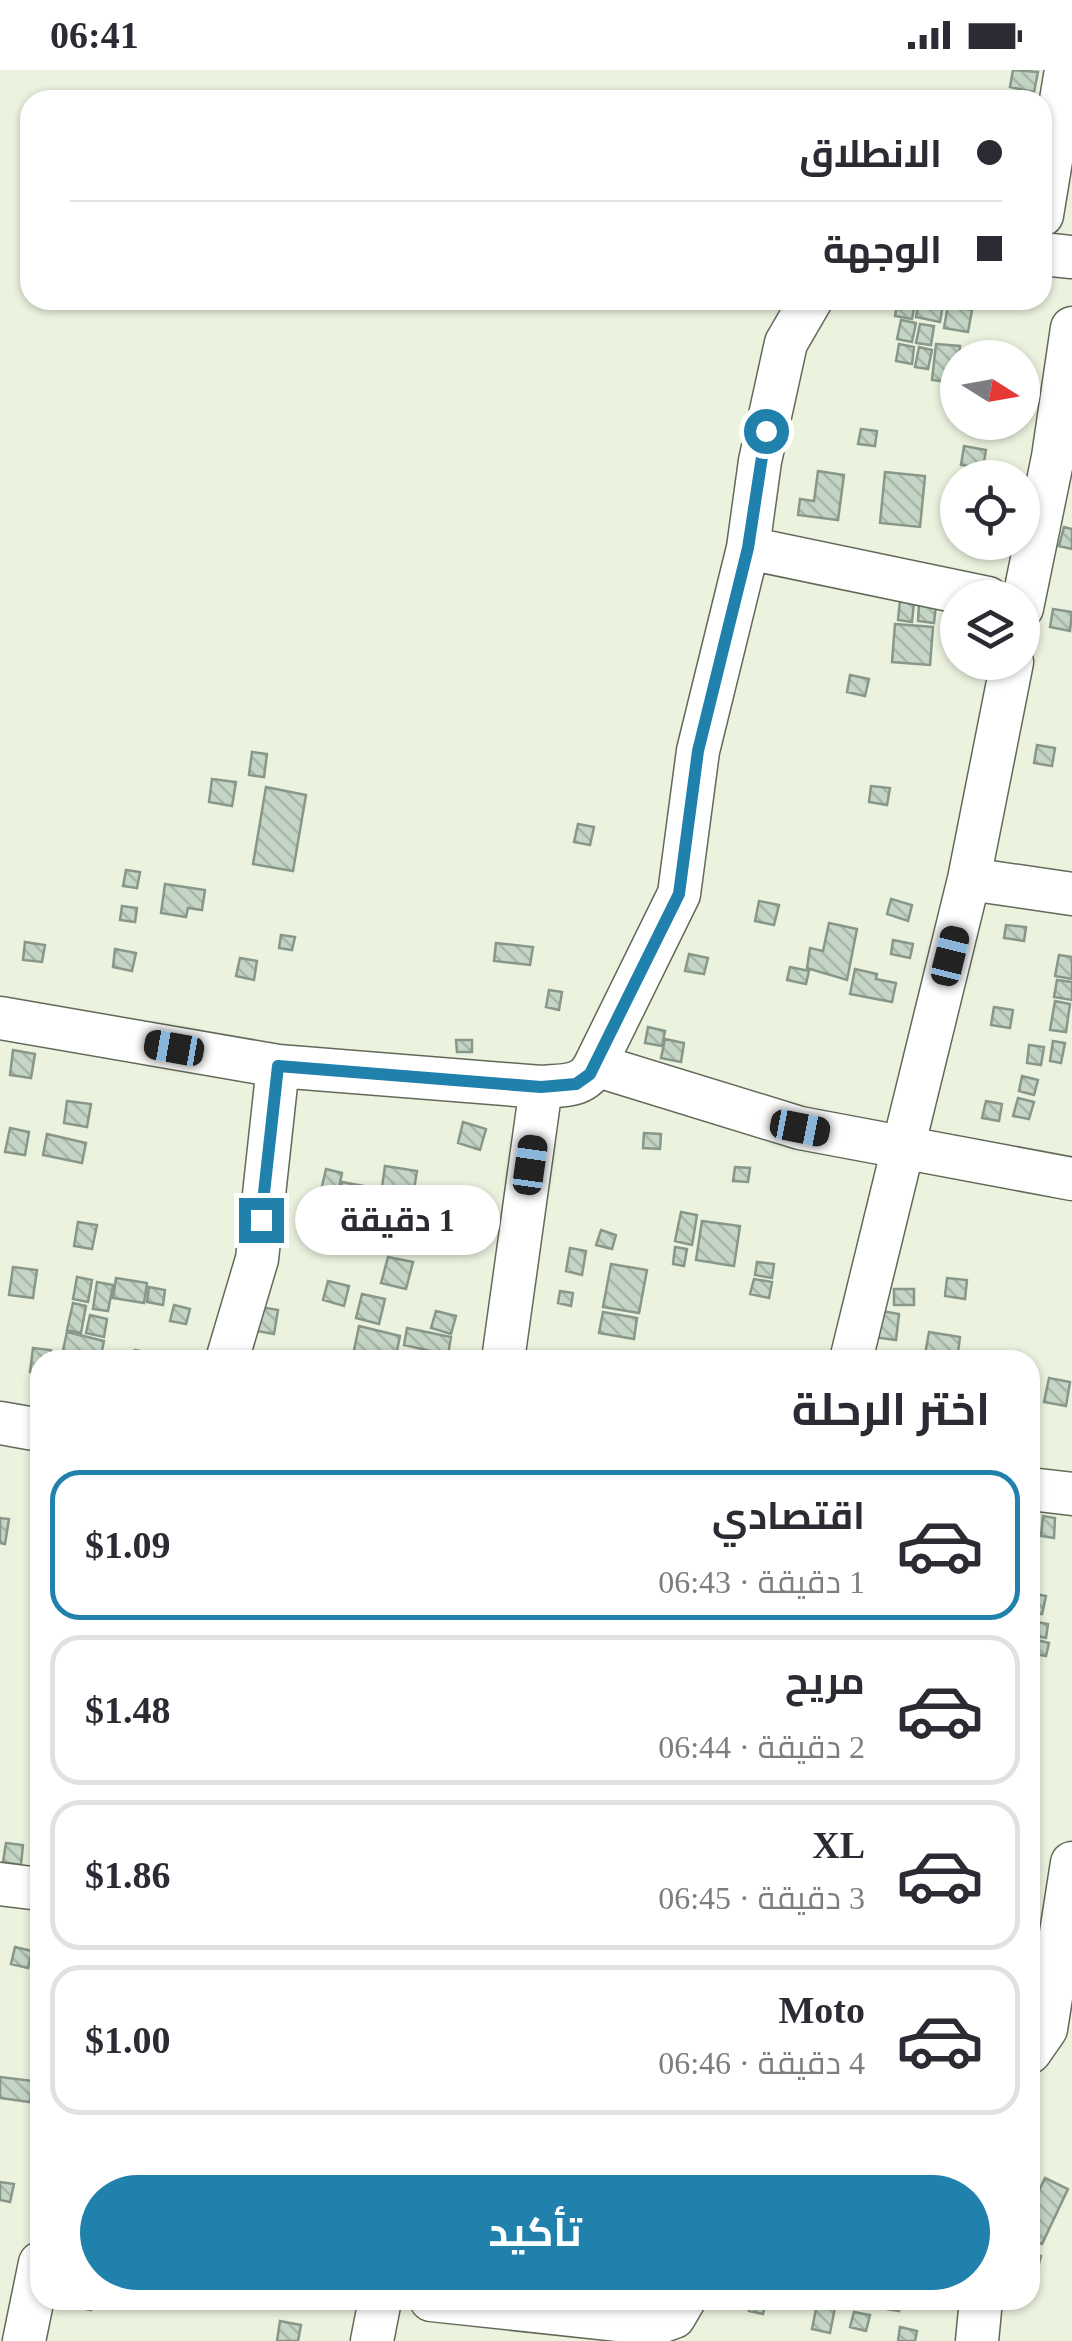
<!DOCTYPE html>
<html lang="ar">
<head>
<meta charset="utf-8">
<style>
	body { margin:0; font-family:"Times New Roman",Cairo,serif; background:#f7f7f7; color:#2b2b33; direction:rtl; height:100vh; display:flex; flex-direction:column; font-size:38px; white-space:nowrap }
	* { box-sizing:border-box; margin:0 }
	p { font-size:32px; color:#7c7c81 }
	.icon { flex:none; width:55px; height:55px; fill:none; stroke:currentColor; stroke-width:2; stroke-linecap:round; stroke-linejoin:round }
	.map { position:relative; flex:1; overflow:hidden; direction:ltr }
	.sheet { position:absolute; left:30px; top:1280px; width:1010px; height:960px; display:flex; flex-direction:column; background:#fff; border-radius:30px; box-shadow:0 2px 8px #0004; direction:rtl }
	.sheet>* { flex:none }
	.top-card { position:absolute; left:20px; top:20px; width:1032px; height:220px; border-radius:30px; box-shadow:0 2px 8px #0004; direction:rtl; display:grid; align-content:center; height:220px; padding:0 50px; background:#fff }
	.needle { width:65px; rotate:101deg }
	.buttons { position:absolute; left:940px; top:270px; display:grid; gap:20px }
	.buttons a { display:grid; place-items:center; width:100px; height:100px; border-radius:50%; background:#fff; box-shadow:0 2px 8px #0004; font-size:50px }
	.end { position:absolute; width:45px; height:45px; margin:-22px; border:12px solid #1f81ac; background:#fff; box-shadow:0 0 0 5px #fff }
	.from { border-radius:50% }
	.bubble { position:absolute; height:70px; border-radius:35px; background:#fff; box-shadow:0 2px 8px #0004; font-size:32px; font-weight:700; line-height:70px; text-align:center; direction:rtl }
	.car { position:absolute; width:30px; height:60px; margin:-30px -15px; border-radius:12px; box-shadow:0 0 8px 2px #0007; background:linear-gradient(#222 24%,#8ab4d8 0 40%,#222 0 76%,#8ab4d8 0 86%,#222 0) }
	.top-card b { display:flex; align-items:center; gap:35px; height:95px; font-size:38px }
	.top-card b+b { border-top:2px solid #e1e1e2 }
	.top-card i { width:25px; height:25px; background:#2b2b33 }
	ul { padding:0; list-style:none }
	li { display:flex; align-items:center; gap:30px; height:150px; margin:0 20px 15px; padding:0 30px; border:5px solid #e1e1e2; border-radius:30px }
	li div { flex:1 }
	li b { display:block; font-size:38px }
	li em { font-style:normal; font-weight:700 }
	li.on { border-color:#1f81ac }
	li>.icon { width:90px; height:90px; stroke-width:1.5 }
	h2 { padding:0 50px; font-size:45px; line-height:120px }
	.button { display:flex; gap:20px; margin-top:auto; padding:20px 50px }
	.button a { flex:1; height:115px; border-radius:60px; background:#1f81ac; color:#fff; font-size:40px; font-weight:700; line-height:115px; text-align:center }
	.status { display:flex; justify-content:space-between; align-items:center; height:70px; padding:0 50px; background:#fff; direction:ltr }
	.status svg { height:28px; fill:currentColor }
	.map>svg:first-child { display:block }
	.building { fill:url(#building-back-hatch); stroke:#889789; stroke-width:2.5 }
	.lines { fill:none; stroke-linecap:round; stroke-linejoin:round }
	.minor-casing { stroke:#626958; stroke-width:45 }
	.minor { stroke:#fff; stroke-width:42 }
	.route { stroke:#1f81ac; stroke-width:12 }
</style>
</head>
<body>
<div class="status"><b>06:41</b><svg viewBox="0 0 49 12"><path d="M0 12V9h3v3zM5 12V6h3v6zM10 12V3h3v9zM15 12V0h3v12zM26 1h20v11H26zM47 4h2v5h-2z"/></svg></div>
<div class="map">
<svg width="1072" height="2271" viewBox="0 0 1072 2271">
	<defs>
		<pattern id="building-back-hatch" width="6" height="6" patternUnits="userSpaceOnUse" patternTransform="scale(2.5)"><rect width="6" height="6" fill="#c4d5c5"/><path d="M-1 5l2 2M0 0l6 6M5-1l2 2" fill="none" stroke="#a7b6a8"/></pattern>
	</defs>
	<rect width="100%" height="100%" fill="#ebf3df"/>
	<!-- building -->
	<path class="building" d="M1013,0L1038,2L1034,22L1010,17Z
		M898,230L915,233L912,249L895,246Z
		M919,230L943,234L940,252L916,247Z
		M948,235L972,240L968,262L944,258Z
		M901,250L916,253L912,272L897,269Z
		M920,254L934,256L931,275L916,273Z
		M899,274L914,277L912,294L896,291Z
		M936,274L960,276L956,313L932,310Z
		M919,277L932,280L928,299L915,297Z
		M861,359L877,361L875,376L858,374Z
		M964,376L986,380L983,398L961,395Z
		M818,401L844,405L838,450L798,445L800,429L814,431Z
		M885,402L925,406L920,457L880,453Z
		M1064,457L1072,459V479L1059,476Z
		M900,530L914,532L912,552L898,550Z
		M919,533L936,535L934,553L918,551Z
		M1053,539L1072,542L1070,561L1050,557Z
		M895,554L933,557L930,595L892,592Z
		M850,605L869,609L865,626L847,622Z
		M1037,675L1055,678L1052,696L1034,693Z
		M252,682L267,684L264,707L249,705Z
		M212,709L236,712L232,736L209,732Z
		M871,716L890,718L887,735L869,732Z
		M266,717L306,725L293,801L253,794Z
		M578,754L594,757L590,775L574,772Z
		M126,800L140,802L137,818L123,816Z
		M165,814L205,820L202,840L188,838L186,847L161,843Z
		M891,829L912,835L908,851L887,844Z
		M759,831L779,835L774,855L755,851Z
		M122,836L137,838L135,852L120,850Z
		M829,853L857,859L847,910L807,898L810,878L823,881Z
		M1006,855L1026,857L1024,871L1004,868Z
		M281,865L295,867L292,880L279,878Z
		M893,870L913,874L910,888L891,884Z
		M25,872L45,875L42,892L23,890Z
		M496,873L533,877L530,895L494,891Z
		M115,879L136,883L132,901L113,897Z
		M689,884L708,888L704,904L685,901Z
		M1059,885L1072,887V909L1055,906Z
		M240,888L257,891L254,910L236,906Z
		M790,897L809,901L806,914L787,910Z
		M855,899L877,904L876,909L896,913L892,932L850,924Z
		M1057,910L1072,912V930L1054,927Z
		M549,920L562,922L559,940L546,937Z
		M1055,931L1070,934L1066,962L1050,960Z
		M994,937L1013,940L1010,958L991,955Z
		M648,957L665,961L662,976L645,973Z
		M665,969L684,973L681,992L661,988Z
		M456,970H472V982H457Z
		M1053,971L1065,973L1061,993L1050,991Z
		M1029,975L1044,977L1041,995L1027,993Z
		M13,980L35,984L31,1008L10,1005Z
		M1022,1006L1038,1010L1034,1025L1019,1021Z
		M1018,1028L1034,1032L1029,1049L1013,1046Z
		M67,1031L91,1034L87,1057L64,1053Z
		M986,1031L1002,1034L999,1051L982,1048Z
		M463,1052L486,1059L480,1080L458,1073Z
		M10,1058L29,1062L25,1085L5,1082Z
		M644,1063L661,1064L660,1079L643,1078Z
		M47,1064L86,1073L82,1093L43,1085Z
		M385,1096L417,1101L409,1150L378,1145Z
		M735,1097L750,1098L748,1112L733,1111Z
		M326,1099L342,1103L336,1133L319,1129Z
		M342,1112L364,1116L361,1135L339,1131Z
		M422,1128L449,1133L445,1154L418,1150Z
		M455,1139L475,1142L468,1178L449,1175Z
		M681,1142L697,1145L692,1175L675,1171Z
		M338,1149L361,1152L357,1171L335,1167Z
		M702,1151L740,1156L734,1196L696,1190Z
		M78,1152L97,1155L92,1179L74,1176Z
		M601,1160L616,1165L612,1179L596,1175Z
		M675,1177L687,1179L684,1196L673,1194Z
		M570,1178L586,1181L582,1205L566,1201Z
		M388,1187L413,1192L406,1219L381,1213Z
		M757,1192L774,1194L772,1208L755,1205Z
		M611,1194L647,1200L639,1243L603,1237Z
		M13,1197L37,1200L33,1228L9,1225Z
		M77,1207L92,1210L88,1232L73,1229Z
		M116,1208L147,1213L144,1233L113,1228Z
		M947,1208L967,1210L965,1229L945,1226Z
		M754,1209L772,1212L769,1228L750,1224Z
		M328,1211L349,1216L344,1236L323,1230Z
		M97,1212L113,1215L108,1241L93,1239Z
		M149,1217L165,1220L163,1235L147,1232Z
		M894,1219H914V1235H894Z
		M560,1221L573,1223L571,1236L558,1233Z
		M362,1224L385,1229L379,1254L356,1248Z
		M73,1233L86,1236L81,1263L67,1260Z
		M174,1235L190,1239L186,1254L170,1251Z
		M255,1236L278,1240L274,1264L251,1260Z
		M876,1240L899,1244L896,1270L873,1267Z
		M436,1241L456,1246L451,1264L431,1258Z
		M603,1242L637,1248L634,1269L599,1263Z
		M90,1245L107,1249L104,1267L86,1263Z
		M359,1256L400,1266L395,1290H352Z
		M407,1258L451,1267L448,1285L404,1275Z
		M67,1262L104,1271L100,1290L62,1285Z
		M929,1262L960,1267L957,1290H924Z
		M33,1278L51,1280L50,1290H40V1304L30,1302Z
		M135,1280L164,1286L163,1290H133Z
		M1049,1308L1070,1312L1066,1336L1044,1332Z
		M1043,1446L1055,1448L1054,1468L1041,1466Z
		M0,1448L9,1449L5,1474L0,1473Z
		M1030,1523L1046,1526L1042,1544L1030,1542Z
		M1031,1551L1048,1554L1046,1568L1030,1565Z
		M1033,1569L1049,1573L1046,1586L1030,1583Z
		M6,1773L23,1775L21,1795L3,1792Z
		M15,1877L32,1881L28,1898L11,1894Z
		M0,2007L33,2011L30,2032L0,2028Z
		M1045,2108L1068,2119L1042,2174L1030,2168V2140Z
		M0,2112L14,2114L10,2132L0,2130Z
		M1030,2182L1041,2186L1037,2201L1030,2199Z
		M72,2230H93L91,2240L70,2236Z
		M751,2230L766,2232L763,2244L749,2241Z
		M881,2230H901L899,2241L880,2238Z
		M817,2234L835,2238L830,2263L812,2259Z
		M854,2242L870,2245L866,2261L850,2257Z
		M280,2251L301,2255L298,2271H277Z
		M900,2257L917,2261L915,2271H898Z"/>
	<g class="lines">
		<defs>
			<path id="minor" d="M1042,145L1066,0
				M1042,184L1072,187
				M748,478L988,528
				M1022,538L1053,387L1072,258
				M969,809L1072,824
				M0,948L278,996L541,1017C563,1015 584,1018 595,995L800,1058L1072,1109
				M595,995L679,824L698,681L748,478L760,391L786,273L811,230
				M227,1290L257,1189L278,996
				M503,1290L541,1017
				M851,1290L969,809L1012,592
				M0,1353L40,1360
				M1030,1419L1072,1424
				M0,1814L40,1819
				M1030,1982L1046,1959L1072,1793
				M431,2230L655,2254L674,2247L684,2230
				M24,2271L40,2193
				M372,2271L380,2230
				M977,2271L981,2230"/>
		</defs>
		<!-- minor casing -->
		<use href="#minor" class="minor-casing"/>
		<!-- minor -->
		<use href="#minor" class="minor"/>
	</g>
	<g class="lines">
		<!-- route -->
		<path class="route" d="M261,1150L278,996L541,1017L576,1014L590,1004L679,824L698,681L748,478L766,361"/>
	</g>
</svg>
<div class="buttons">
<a><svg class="needle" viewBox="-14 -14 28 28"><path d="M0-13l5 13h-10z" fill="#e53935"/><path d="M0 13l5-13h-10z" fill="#7c7c81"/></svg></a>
<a><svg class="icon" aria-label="locate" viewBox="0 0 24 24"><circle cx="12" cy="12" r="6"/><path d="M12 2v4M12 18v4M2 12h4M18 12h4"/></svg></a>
<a><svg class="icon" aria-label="layers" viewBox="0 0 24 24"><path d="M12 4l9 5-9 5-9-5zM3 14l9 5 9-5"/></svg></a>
</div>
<i class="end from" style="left:766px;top:361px"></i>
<i class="end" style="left:261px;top:1150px"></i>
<div class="bubble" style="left:295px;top:1115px;width:205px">1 دقيقة</div>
<i class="car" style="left:950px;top:886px;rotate:14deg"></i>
<i class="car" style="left:174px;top:978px;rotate:280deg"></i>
<i class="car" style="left:800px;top:1058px;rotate:101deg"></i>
<i class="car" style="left:530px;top:1095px;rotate:8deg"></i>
<div class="top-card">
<b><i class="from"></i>الانطلاق</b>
<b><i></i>الوجهة</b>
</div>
<section class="sheet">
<h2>اختر الرحلة</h2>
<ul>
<li class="on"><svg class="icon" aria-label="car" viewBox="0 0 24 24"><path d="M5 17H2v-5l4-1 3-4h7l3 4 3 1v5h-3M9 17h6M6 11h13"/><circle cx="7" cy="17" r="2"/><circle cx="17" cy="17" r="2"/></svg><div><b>اقتصادي</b><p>1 دقيقة · 06:43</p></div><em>$1.09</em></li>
<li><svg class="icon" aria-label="car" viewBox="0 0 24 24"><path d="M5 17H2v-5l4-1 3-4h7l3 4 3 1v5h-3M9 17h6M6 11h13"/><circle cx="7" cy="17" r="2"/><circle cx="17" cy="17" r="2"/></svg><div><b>مريح</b><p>2 دقيقة · 06:44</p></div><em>$1.48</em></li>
<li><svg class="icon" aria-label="car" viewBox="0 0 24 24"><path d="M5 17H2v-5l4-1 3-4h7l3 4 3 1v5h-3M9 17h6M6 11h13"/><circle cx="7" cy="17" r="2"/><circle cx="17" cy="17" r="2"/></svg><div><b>XL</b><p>3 دقيقة · 06:45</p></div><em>$1.86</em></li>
<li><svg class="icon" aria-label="car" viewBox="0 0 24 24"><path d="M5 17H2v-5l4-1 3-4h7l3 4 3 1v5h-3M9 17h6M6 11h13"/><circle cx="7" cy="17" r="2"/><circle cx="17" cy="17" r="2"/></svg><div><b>Moto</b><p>4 دقيقة · 06:46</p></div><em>$1.00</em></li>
</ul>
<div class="button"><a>تأكيد</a></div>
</section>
</div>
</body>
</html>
